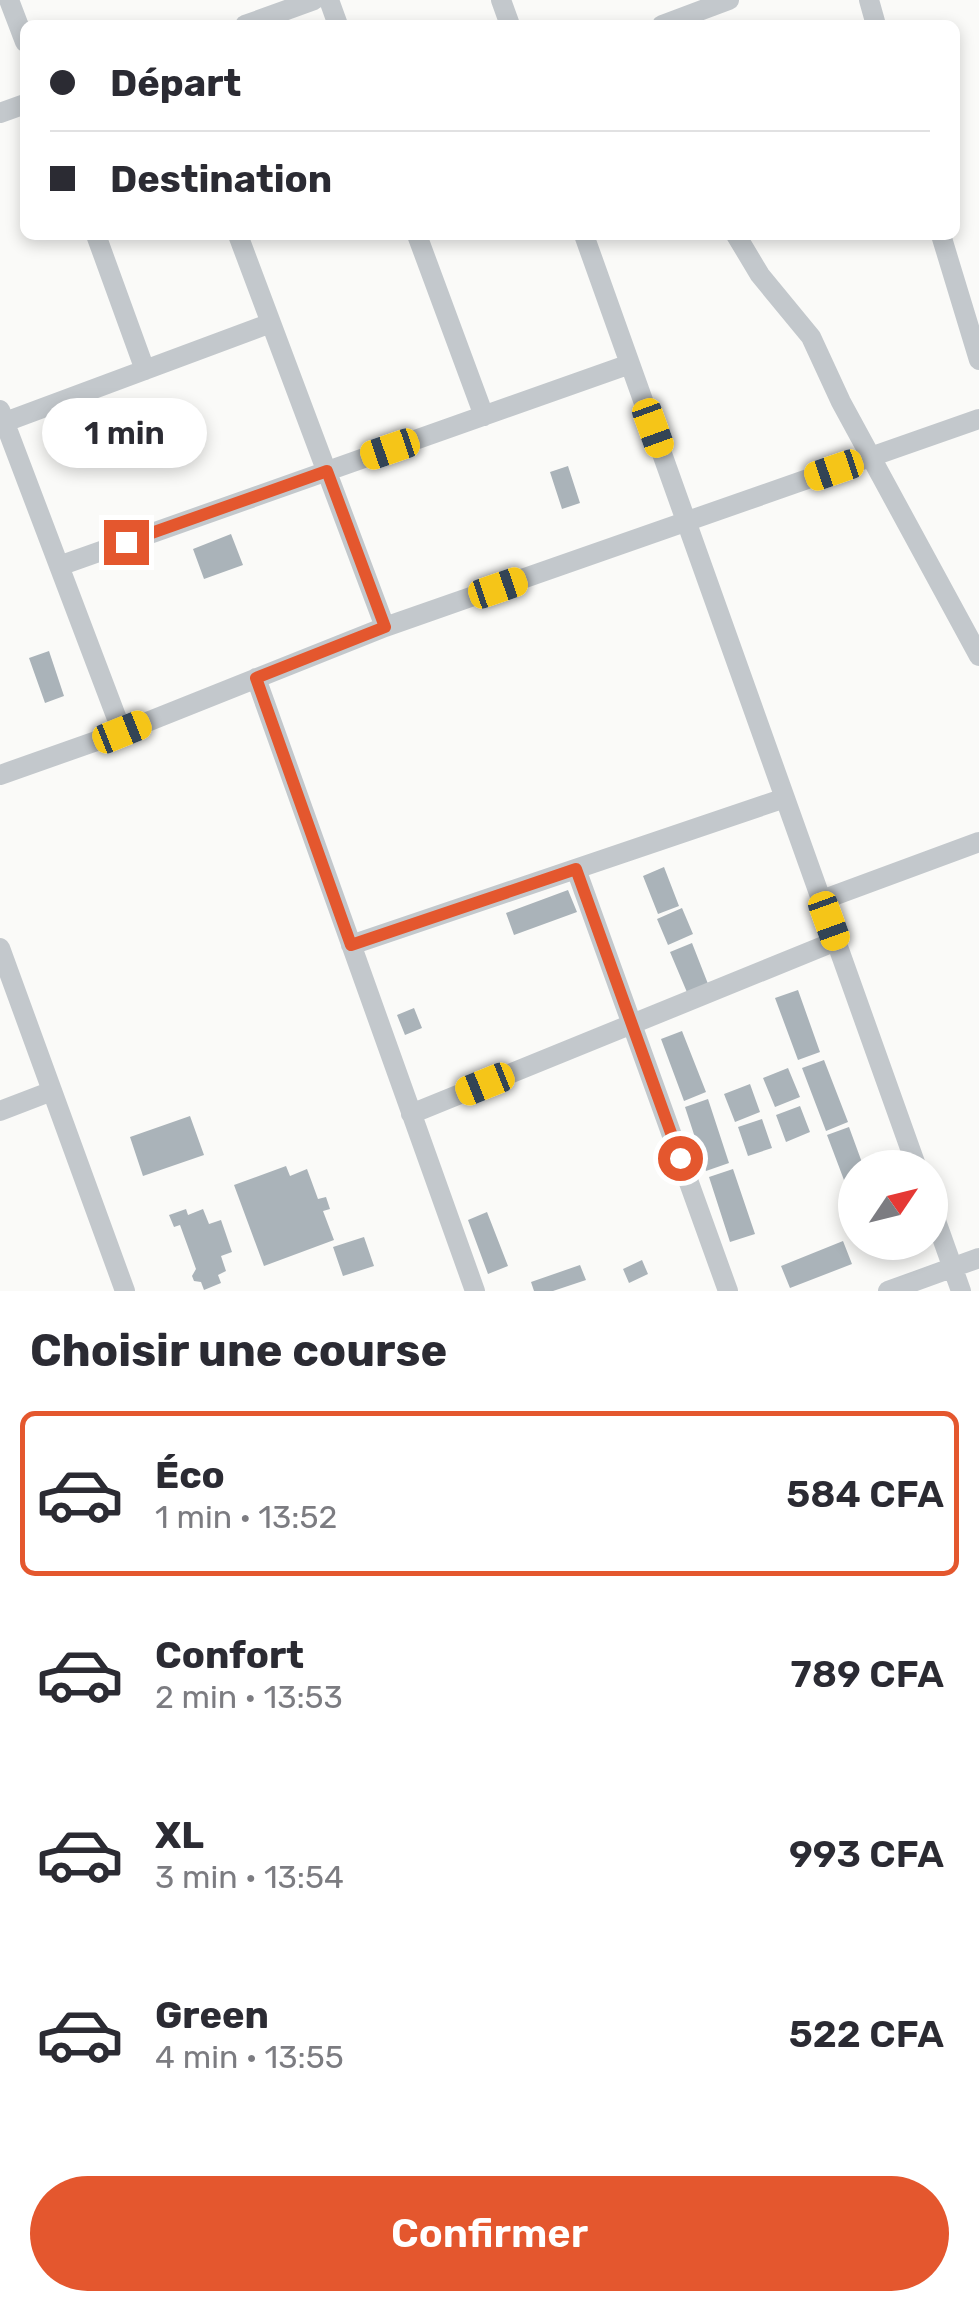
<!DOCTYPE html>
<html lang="fr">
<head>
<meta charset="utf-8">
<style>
	body { margin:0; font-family:Rubik,sans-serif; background:#f7f7f7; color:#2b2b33; height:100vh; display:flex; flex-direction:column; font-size:38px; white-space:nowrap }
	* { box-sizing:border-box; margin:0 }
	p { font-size:32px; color:#7c7c81 }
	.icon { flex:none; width:55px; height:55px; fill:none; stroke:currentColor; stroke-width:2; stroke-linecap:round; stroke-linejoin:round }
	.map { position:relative; height:1291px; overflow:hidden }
	.panel { display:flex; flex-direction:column; background:#fff; flex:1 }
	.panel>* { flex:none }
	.hud { position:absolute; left:20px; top:20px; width:940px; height:220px; border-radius:15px; box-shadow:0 5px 15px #0003; display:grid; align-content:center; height:220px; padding:0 30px; background:#fff }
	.needle { width:65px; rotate:55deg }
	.controls { position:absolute; left:838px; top:1150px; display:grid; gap:20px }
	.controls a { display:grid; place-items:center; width:110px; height:110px; border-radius:50%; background:#fff; box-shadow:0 5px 15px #0003; font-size:50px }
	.end { position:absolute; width:45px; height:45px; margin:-22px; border:12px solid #e4572e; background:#fff; box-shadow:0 0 0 5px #fff }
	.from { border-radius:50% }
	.bubble { position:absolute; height:70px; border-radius:35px; background:#fff; box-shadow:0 5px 15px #0003; font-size:32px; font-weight:600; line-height:70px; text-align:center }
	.car { position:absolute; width:30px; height:60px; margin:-30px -15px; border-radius:12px; box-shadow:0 0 8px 2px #0007; background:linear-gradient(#f5c518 24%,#345 0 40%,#f5c518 0 76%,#345 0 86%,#f5c518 0) }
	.hud b { display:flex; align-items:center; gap:35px; height:95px; font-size:38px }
	.hud b+b { border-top:2px solid #e1e1e2 }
	.hud i { width:25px; height:25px; background:#2b2b33 }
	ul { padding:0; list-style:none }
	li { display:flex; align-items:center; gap:30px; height:165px; margin:0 20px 15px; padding:0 10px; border:5px solid transparent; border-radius:15px }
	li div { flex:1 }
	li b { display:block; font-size:38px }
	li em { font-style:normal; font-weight:600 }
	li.current { border-color:#e4572e }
	li>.icon { width:90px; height:90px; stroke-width:1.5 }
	h2 { padding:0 30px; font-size:45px; line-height:120px }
	.primary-button { display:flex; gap:20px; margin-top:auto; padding:20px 30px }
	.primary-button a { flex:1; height:115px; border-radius:60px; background:#e4572e; color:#fff; font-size:40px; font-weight:600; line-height:115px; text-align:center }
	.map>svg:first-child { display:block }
	.building { fill:#aab3b9 }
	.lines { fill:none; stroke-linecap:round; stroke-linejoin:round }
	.minor { stroke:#c3c8cc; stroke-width:20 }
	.route { stroke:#e4572e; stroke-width:12 }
</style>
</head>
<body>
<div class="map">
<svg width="979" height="1291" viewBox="0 0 979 1291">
	<rect width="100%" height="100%" fill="#fafaf8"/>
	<!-- building -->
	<path class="building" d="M568,466L580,503L562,509L550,472Z
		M231,534L243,565L204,579L193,549Z
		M49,651L64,696L45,703L29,658Z
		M664,867L679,906L658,914L643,876Z
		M568,890L577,912L514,935L506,913Z
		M682,908L693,934L668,945L657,919Z
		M692,943L710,989L689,997L670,952Z
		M798,990L820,1052L798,1060L775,998Z
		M414,1008L422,1028L405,1035L397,1015Z
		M682,1031L706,1092L684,1101L661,1039Z
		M824,1060L848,1122L826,1131L802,1068Z
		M788,1068L800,1097L775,1107L763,1078Z
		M750,1084L760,1112L735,1122L724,1094Z
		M708,1099L729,1163L706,1171L685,1107Z
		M800,1106L810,1132L786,1142L776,1115Z
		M190,1116L204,1155L143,1176L130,1137Z
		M762,1119L772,1148L748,1156L738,1127Z
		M849,1127L864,1168H855V1194L850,1196L827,1135Z
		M286,1166L290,1176L307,1169L318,1199L326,1197L330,1209L323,1211L334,1240L264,1266L234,1185Z
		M733,1169L755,1234L730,1242L709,1177Z
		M186,1209L188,1215L203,1209L209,1224L221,1220L232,1252L221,1256L226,1271L218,1275L221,1283L204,1290L201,1282L194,1281L192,1276L196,1269L180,1225L174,1227L169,1215Z
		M487,1212L508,1266L488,1274L468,1220Z
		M364,1237L374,1266L343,1276L333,1247Z
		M843,1241L852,1264L790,1288L781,1266Z
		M642,1260L648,1274L629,1283L623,1269Z
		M580,1265L586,1280L553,1291H534L531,1282Z"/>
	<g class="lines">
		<!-- minor -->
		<path class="minor" d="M9,0L25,42
			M329,0L338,25
			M501,0L510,25
			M869,0L876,25
			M245,25L314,0
			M662,25L729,0
			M0,113L25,104
			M96,235L145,370
			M238,235L385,627
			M417,235L484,416
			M584,235L917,1168
			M736,235L760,275L811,337L841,402L979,656
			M941,235L979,360
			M0,410L122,732
			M0,424L271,323
			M59,566L630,364
			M256,678L475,1291
			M0,775L122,732L385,627L979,419
			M576,869L728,1291
			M822,900L979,842
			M351,945L785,798
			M0,948L125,1291
			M0,1111L52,1091
			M411,1114L836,941
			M930,1204L961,1291
			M888,1291L979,1258"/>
	</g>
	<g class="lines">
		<!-- route -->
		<path class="route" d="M126,542L327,471L385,627L256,678L351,945L576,869L680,1158"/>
	</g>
</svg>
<div class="controls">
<a><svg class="needle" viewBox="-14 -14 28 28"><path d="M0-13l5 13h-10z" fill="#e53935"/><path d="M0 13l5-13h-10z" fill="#7c7c81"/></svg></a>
</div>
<i class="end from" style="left:680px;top:1158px"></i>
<i class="end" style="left:126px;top:542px"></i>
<div class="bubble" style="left:42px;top:398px;width:165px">1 min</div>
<i class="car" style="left:653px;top:428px;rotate:160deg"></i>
<i class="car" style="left:390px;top:449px;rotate:251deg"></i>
<i class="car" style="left:834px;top:470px;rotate:251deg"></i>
<i class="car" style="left:498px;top:588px;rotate:71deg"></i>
<i class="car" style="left:122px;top:732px;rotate:68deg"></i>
<i class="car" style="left:829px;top:921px;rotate:160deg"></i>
<i class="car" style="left:485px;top:1084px;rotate:248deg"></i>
<div class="hud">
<b><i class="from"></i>Départ</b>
<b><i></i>Destination</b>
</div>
</div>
<section class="panel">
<h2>Choisir une course</h2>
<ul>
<li class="current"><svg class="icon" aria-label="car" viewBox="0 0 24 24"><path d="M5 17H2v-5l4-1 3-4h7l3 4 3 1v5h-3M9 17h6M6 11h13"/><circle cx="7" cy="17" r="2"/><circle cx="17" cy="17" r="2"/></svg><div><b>Éco</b><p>1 min · 13:52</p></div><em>584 CFA</em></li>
<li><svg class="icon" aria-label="car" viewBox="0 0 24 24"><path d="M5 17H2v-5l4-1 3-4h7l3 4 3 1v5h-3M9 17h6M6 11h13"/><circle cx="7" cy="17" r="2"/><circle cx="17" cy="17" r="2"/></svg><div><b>Confort</b><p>2 min · 13:53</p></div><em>789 CFA</em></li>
<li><svg class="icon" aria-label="car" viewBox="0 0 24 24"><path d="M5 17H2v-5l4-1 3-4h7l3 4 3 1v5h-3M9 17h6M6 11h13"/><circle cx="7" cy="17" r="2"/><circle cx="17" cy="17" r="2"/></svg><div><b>XL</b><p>3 min · 13:54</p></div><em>993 CFA</em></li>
<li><svg class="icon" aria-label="car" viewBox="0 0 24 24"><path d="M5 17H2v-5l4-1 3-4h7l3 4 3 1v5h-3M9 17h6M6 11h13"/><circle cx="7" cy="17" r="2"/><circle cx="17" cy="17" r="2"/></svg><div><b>Green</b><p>4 min · 13:55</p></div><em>522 CFA</em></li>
</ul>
<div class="primary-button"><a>Confirmer</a></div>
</section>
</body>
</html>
